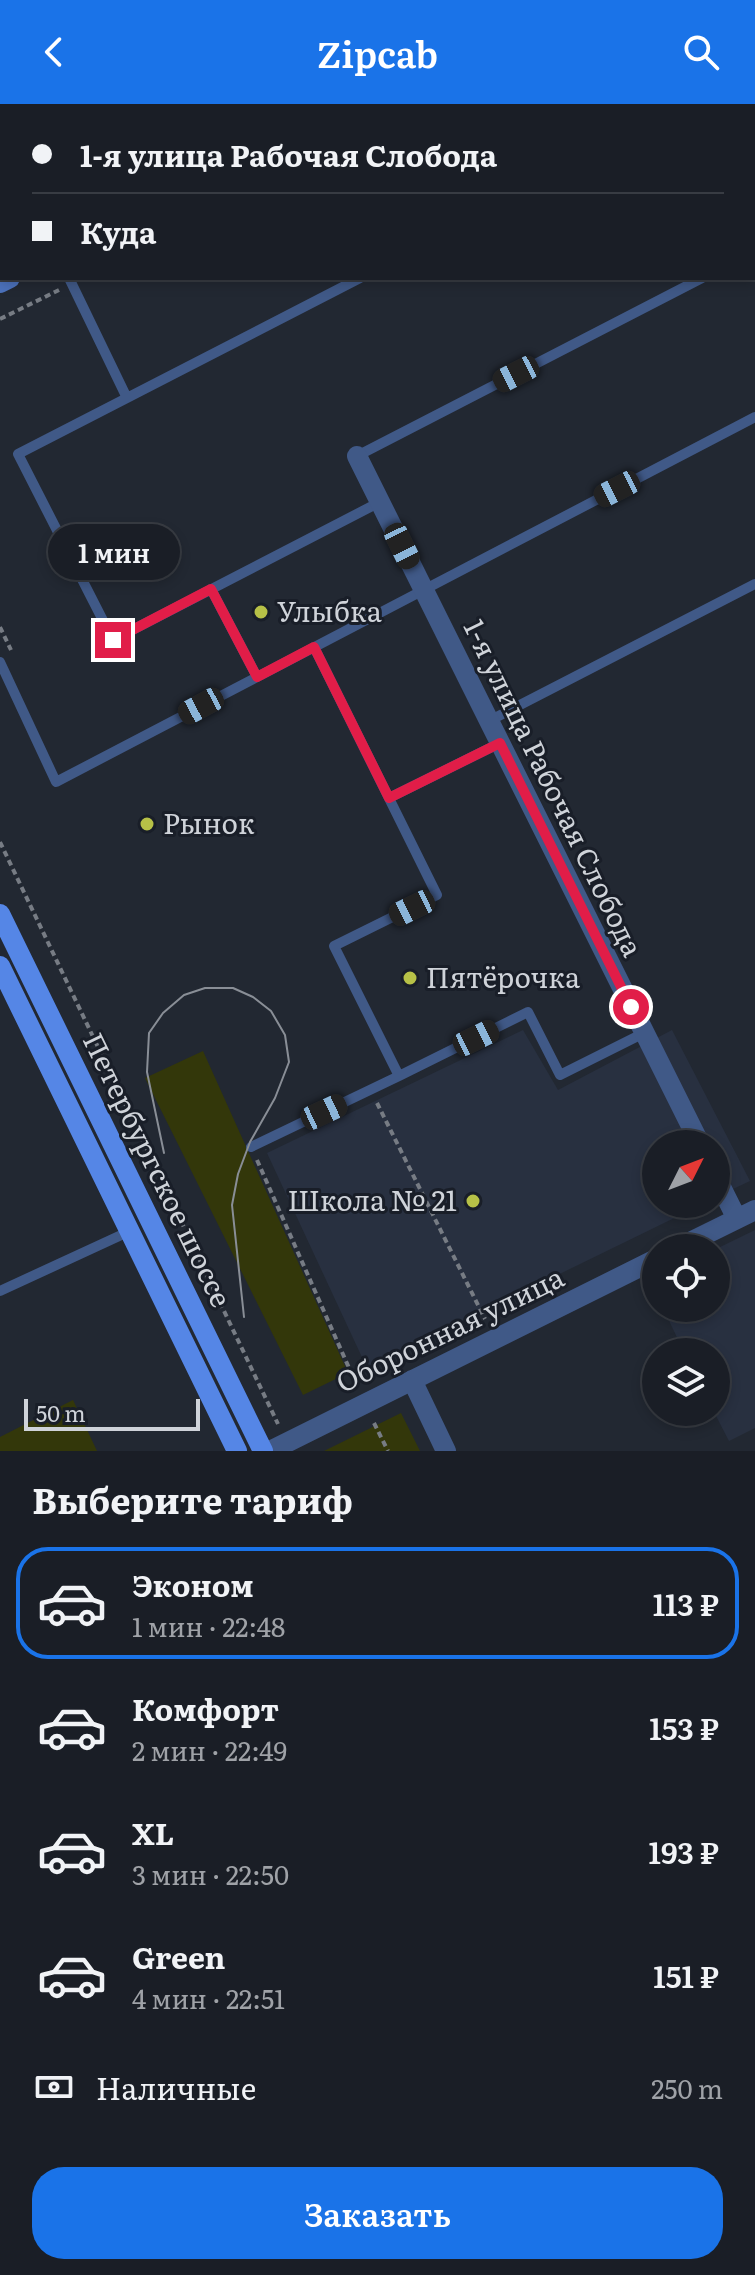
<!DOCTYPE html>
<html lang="ru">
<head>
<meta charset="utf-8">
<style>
	body { margin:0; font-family:Literata,serif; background:#23272e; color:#f1f3f6; height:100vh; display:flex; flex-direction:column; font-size:30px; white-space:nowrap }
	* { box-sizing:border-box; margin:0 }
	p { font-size:26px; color:#9fa2a7 }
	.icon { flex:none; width:44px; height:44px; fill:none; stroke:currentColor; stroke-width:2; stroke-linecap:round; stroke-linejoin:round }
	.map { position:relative; height:1347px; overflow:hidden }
	.sheet { display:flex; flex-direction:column; background:#1a1e26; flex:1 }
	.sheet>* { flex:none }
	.top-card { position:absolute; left:0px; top:0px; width:756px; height:176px; box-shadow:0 4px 12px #0003,0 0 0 2px #383c43; display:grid; align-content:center; height:176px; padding:0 32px; background:#1a1e26 }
	.needle { width:52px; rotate:48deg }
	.controls { position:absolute; left:642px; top:1026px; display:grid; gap:16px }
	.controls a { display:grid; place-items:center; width:88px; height:88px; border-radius:50%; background:#1a1e26; box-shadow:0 4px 12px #0003,0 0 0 2px #383c43; font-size:40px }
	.scale { position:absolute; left:24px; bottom:20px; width:176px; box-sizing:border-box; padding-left:8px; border:4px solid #cfd3d9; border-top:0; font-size:22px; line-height:28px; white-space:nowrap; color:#cfd3d9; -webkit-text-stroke:6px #191e28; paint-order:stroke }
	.end { position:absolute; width:36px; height:36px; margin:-18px; border:10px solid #e11d48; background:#fff; box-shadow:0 0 0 4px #fff }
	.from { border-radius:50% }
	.bubble { position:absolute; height:56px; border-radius:28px; background:#1a1e26; box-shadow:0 4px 12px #0003,0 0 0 2px #383c43; font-size:26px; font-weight:600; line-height:56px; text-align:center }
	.car { position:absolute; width:24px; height:48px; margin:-24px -12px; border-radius:10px; box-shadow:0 0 6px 2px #0007; background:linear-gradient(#222 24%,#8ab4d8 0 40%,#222 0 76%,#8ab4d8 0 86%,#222 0) }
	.top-card b { display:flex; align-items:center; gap:28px; height:76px; font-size:30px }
	.top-card b+b { border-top:2px solid #383c43 }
	.top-card i { width:20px; height:20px; background:#f1f3f6 }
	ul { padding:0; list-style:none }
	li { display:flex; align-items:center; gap:24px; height:112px; margin:0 16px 12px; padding:0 16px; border:4px solid transparent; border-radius:32px }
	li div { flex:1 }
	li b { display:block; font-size:30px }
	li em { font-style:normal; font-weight:600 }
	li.active { border-color:#1a73e8 }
	li>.icon { width:72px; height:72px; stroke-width:1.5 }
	h2 { padding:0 32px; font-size:36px; line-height:96px }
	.pay { display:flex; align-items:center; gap:20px; height:88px; padding:0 32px; font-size:30px }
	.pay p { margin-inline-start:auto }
	.button { display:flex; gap:16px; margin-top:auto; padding:16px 32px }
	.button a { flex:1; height:92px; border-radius:32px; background:#1a73e8; color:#fff; font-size:32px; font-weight:600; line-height:92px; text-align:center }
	header { display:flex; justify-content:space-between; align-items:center; height:104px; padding:0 32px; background:#1a73e8; color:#fff; font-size:36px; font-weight:600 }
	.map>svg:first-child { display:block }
	.built { fill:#283040 }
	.green { fill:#33370a }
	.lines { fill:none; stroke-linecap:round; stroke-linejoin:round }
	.path { stroke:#777c84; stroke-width:4; stroke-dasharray:6 4; stroke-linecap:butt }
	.lane { stroke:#405987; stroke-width:10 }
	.street { stroke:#405987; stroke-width:20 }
	.secondary { stroke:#4c72bc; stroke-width:20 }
	.primary { stroke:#5586e6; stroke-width:20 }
	.tram { stroke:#898e96; stroke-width:2 }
	.route { stroke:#e11d48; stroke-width:10 }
	.poi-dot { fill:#b7c147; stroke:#191e28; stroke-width:3 }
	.labels { text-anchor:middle; stroke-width:6; stroke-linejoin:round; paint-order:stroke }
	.poi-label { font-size:28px; fill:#cfd3d9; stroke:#191e28; text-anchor:start }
	.street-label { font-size:28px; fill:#cfd3d9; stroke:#191e28 }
</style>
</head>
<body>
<header><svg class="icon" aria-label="back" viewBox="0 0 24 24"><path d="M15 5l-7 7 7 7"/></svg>Zipcab<svg class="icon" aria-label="search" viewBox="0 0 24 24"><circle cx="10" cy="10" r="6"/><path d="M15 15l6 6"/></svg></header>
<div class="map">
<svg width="755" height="1347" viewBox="0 0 755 1347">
	<rect width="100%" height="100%" fill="#222832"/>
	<!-- built -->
	<path class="built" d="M523,926L558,986L672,926L750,1077L716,1093V1040H656V1100H703L367,1264L267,1049Z
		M755,1126V1324L729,1337L714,1308H716V1248H684L663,1204H716V1145Z"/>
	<!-- green -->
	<path class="green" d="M203,947L348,1269L303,1291L145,974Z
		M73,1296L97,1347H0V1333Z
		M401,1309L420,1347H324L330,1344Z"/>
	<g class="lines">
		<!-- path -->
		<path class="path" d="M0,2L5,0
			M181,2V0
			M427,2L431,0
			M0,215L59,186
			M0,523L11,546
			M0,738L278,1320
			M377,999L485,1215
			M257,1056L357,1282
			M374,1319L388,1347"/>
		<!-- lane -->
		<path class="lane" d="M748,0L750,2
			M694,2L698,0
			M754,147L755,146
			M69,174L127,294
			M360,174L18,350L113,536L380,398
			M357,352L702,174
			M211,485L257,573
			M314,543L437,791L334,842L399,972L528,908L560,971L644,929
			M0,558L56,678L755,313
			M489,617L755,480
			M389,694L500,639
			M251,1043L399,972
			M0,1187L130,1127"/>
		<!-- street -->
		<path class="street" d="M357,352L700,1040
			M716,1073L737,1115
			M678,1144L755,1106
			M412,1276L446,1347
			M270,1347L656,1155"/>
		<!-- secondary -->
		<path class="secondary" d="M68,2L69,0
			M123,2L124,0
			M360,2L364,0
			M0,109L2,108
			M0,179L10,174"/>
		<!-- primary -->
		<path class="primary" d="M0,810L263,1347
			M0,862L237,1347"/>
		<!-- tram -->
		<path class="tram" d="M164,1049L147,968L149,929L163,909L184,891L205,884H233L253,893L271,907L285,931L289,958L275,994L250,1038L238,1070L232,1101L244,1213"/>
	</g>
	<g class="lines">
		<!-- route -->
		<path class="route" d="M113,536L211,485L257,573L314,543L389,694L500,639L631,903"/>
	</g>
	<!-- markers -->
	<g class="poi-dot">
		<circle cx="261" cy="508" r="8"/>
		<circle cx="147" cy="720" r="8"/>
		<circle cx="410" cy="874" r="8"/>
		<circle cx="473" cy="1097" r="8"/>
	</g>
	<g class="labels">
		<!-- poi labels -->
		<g class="poi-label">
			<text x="277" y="518">Улыбка</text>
			<text x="163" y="730">Рынок</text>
			<text x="426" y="884">Пятёрочка</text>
			<text x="457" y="1107" text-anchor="end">Школа № 21</text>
		</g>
		<!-- street labels -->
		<g class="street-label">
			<text transform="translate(553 684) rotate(64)" y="10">1-я улица Рабочая Слобода</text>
			<text transform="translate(157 1066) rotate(64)" y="10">Петербургское шоссе</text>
			<text transform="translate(450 1226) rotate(-26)" y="10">Оборонная улица</text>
		</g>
	</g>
</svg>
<div class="controls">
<a><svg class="needle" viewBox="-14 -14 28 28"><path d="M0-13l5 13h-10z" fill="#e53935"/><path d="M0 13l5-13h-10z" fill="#9fa2a7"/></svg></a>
<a><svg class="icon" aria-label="locate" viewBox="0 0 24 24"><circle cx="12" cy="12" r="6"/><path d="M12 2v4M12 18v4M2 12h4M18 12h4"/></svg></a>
<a><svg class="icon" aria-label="layers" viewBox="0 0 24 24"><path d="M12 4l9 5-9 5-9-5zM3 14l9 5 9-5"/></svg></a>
</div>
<div class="scale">50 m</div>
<i class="end from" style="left:631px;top:903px"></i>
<i class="end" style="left:113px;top:536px"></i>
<div class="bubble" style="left:48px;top:420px;width:132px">1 мин</div>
<i class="car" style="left:516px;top:270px;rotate:243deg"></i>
<i class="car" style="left:617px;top:385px;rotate:243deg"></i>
<i class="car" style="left:402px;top:442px;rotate:154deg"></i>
<i class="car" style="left:201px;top:602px;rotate:242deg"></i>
<i class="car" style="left:412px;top:804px;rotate:244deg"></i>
<i class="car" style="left:476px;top:934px;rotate:64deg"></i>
<i class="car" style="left:324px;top:1008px;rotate:65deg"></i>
<div class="top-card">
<b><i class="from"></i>1-я улица Рабочая Слобода</b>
<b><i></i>Куда</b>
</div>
</div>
<section class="sheet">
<h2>Выберите тариф</h2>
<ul>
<li class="active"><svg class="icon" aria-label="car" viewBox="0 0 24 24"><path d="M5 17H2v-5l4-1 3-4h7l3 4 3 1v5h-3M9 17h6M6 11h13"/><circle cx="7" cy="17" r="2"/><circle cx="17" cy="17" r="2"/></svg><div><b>Эконом</b><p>1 мин · 22:48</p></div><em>113 ₽</em></li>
<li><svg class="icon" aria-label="car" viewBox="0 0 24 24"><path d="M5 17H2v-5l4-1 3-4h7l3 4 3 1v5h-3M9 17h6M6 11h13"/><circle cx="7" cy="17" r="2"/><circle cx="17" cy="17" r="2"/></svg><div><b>Комфорт</b><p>2 мин · 22:49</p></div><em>153 ₽</em></li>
<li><svg class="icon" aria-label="car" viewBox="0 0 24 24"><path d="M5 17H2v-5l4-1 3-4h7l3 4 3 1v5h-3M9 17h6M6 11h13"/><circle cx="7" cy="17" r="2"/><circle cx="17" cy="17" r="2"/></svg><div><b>XL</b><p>3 мин · 22:50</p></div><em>193 ₽</em></li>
<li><svg class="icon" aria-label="car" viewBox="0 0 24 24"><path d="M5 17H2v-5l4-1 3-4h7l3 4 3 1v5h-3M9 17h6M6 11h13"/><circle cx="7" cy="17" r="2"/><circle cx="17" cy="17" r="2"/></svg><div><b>Green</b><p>4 мин · 22:51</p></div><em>151 ₽</em></li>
</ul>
<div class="pay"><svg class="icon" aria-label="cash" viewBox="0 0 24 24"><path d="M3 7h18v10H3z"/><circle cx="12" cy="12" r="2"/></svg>Наличные<p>250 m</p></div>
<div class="button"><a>Заказать</a></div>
</section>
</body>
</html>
